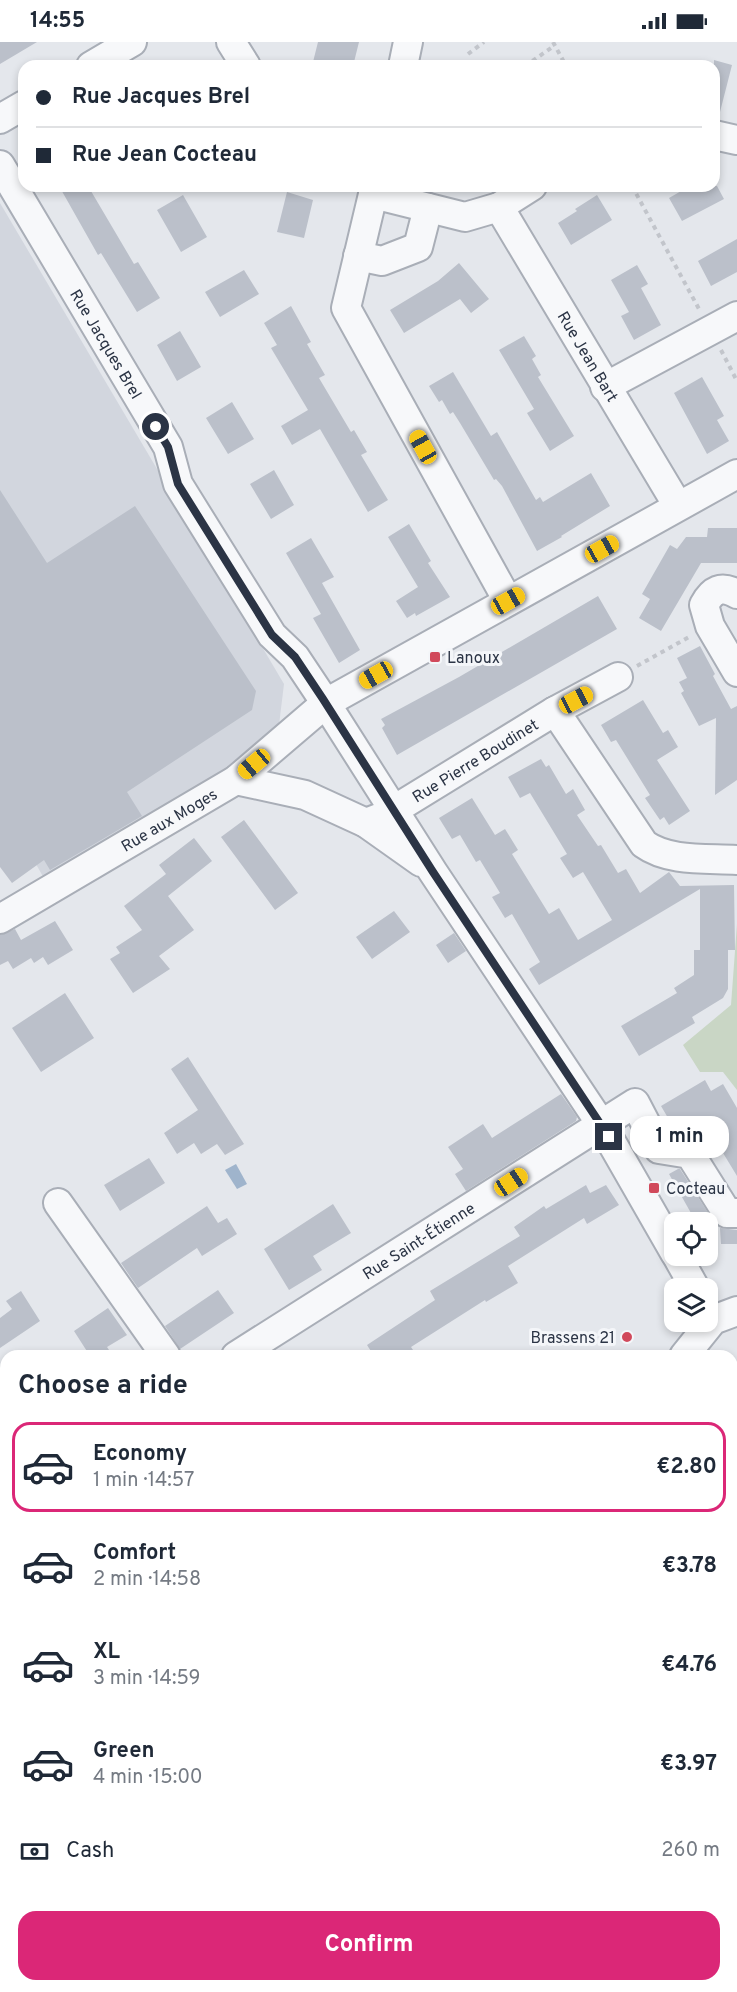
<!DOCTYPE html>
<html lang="en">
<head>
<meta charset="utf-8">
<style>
	body { margin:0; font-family:Overpass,sans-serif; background:#f2f2f3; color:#1f2937; height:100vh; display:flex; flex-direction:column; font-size:22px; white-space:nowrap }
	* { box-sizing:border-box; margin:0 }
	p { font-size:20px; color:#747a83 }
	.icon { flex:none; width:33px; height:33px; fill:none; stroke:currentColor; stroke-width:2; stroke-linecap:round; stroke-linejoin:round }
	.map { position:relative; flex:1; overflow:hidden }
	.details { position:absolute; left:0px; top:1308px; width:738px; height:642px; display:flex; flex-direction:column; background:#fff; border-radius:18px 18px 0 0; box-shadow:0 3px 9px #0003 }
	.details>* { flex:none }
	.guide { position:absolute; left:18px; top:18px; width:702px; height:132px; border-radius:18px; box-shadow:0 3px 9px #0003; display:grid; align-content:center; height:132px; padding:0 18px; background:#fff }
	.fabs { position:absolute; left:664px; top:1170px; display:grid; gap:12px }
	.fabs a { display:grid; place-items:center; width:54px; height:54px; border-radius:12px; background:#fff; box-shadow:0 3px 9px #0003; font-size:30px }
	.end { position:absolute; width:27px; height:27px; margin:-14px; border:8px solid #2b3445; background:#fff; box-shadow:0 0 0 3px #fff }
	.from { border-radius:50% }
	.bubble { position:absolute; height:42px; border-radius:18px; background:#fff; box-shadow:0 3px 9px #0003; font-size:20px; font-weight:700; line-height:42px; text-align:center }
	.car { position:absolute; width:18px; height:36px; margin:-18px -9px; border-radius:8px; box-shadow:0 0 4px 2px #0007; background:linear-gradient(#f5c518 24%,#345 0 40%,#f5c518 0 76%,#345 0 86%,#f5c518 0) }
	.guide b { display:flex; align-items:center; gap:21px; height:57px; font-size:22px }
	.guide b+b { border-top:2px solid #e0e1e3 }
	.guide i { width:15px; height:15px; background:#1f2937 }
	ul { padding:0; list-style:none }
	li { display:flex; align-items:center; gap:18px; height:90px; margin:0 12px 9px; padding:0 6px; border:3px solid transparent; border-radius:18px }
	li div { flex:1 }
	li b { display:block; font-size:22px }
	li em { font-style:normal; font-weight:700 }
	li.on { border-color:#db2777 }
	li>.icon { width:54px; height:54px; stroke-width:1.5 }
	h2 { padding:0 18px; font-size:27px; line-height:72px }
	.pay { display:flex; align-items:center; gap:15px; height:66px; padding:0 18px; font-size:22px }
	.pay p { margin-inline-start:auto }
	.button { display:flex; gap:12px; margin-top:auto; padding:12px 18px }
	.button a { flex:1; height:69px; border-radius:18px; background:#db2777; color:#fff; font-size:24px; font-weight:700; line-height:69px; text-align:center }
	.status { display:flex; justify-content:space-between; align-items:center; height:42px; padding:0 30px; background:#fff; direction:ltr }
	.status svg { height:16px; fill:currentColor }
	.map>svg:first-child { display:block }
	.built { fill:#d2d6de }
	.green { fill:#c9d6c5 }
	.water { fill:#9fb4cc }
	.building { fill:#bbc0ca }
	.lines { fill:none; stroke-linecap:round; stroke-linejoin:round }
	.minor-casing { stroke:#a9aeb7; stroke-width:32 }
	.path { stroke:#c2c5cb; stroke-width:4; stroke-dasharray:4.5 4.5; stroke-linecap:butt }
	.minor { stroke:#f7f8fa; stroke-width:28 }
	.route { stroke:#2b3445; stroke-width:8 }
	.poi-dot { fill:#d1495b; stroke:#f4f6f9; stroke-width:2 }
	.labels { text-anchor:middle; stroke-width:6; stroke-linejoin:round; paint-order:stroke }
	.street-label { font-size:16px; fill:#2b3445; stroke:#f4f6f9 }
	.poi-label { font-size:16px; fill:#2b3445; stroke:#f4f6f9; text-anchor:start }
</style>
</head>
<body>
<div class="status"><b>14:55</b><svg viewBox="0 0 49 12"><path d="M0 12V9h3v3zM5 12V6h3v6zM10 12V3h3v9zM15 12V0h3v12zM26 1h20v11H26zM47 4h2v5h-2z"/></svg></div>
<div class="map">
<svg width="737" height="1950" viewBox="0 0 737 1950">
	<rect width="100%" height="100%" fill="#e4e7ec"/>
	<!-- built -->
	<path class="built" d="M0,161L284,642L279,683L214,735L45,838L0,759Z"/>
	<!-- green -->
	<path class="green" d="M737,882V1048L723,1030H700L683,1003L731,963Z"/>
	<!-- water -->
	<path class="water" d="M236,1122L247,1142L237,1147L225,1128Z"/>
	<!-- building -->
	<path class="building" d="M0,0H37L0,22Z
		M318,0H359L353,24H312Z
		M714,18L732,23L720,70H714Z
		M59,144H88L134,222L138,220L160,256L137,270L101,211L98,213Z
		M690,144H717L724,157L682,179L669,156Z
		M287,150L313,158L304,196L277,190Z
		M183,153L207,195L181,210L157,168Z
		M597,153L612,178L571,203L558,181L577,169L575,167Z
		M737,197V230L711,244L698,219Z
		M459,221L489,257L471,271L460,257L404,291L390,268L438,239Z
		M637,223L648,242L641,246L661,283L634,298L621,274L629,270L611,238Z
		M244,228L259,252L220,275L205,250Z
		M291,264L311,300L307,302L325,333L319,336L351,390L354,388L367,410L361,413L388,458L368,470L320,387L292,403L281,384L308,368L271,306L277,303L264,281Z
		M180,289L201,325L177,339L157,303Z
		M524,294L536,314L532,317L541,333L538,335L574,394L550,409L527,371L534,367L499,308Z
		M453,330L491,394L497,390L536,458L540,455L543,460L591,431L610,464L561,494L562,495L537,509L502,444L496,437L494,438L460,381L453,370L450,372L442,358L439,360L429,344Z
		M702,335L724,374L717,378L729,399L707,412L674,351Z
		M232,360L254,397L228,412L206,376Z
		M274,428L294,463L271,477L250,442Z
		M0,448L47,521L135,464L256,649L252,668L127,750L142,774L50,828L44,818L12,841L0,825Z
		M409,482L431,519L428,521L450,555L416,574L415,571L407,576L396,559L418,545L388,495Z
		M708,486H737V521H701L661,589L639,576L650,557L642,552L670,503L677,507L686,495H707Z
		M311,496L334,535L322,541L360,608L339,621L313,576L321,572L286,511Z
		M598,554L617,587L397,713L382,686L385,683L381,677L459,635Z
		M700,604L715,632L713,634L731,667L737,664V738L715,753L716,676L699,684L681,651L684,649L679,640L687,636L677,616Z
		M643,658L663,691L668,688L678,705L657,718L690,769L669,783L664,775L660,778L645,756L650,753L616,698L611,700L601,683Z
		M541,717L546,725L549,723L566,752L573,747L585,768L577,773L598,804L601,803L618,831L626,827L640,851L669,830L680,844L734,843L735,908H728V947L723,956L692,975L695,981L639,1014L621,984L677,951L674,946L694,933V908H700V847L539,943L529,927L540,920L512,872L505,876L492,855L500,851L480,818L476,820L460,793L452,797L439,776L472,756L495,793L505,787L518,808L512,812L549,872L559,866L578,898L612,878L583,830L573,836L560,816L567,812L530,751L520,756L508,735Z
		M244,778L298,851L275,868L221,795Z
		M194,796L212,819L168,854L194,888L159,914L170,927L133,951L110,917L120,911L116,905L142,888L124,864L166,832L159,823Z
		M394,869L410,890L372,917L356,895Z
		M55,879L73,908L48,923L43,915L34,921L31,916L13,927L8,919L0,923V893L15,887L21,898Z
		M454,891L466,909L448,921L436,903Z
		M65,951L94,996L41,1030L12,986Z
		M188,1015L244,1102L225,1113L217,1102L201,1112L194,1101L177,1112L164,1091L198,1068L171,1027Z
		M705,1038L711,1049L723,1042L737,1066V1134L703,1078L678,1093L661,1064Z
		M561,1052L577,1075L576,1079L466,1149L455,1132L463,1127L448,1105L483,1082L492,1096Z
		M149,1116L165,1141L120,1169L104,1143Z
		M678,1127H680L714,1180H696L669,1132Z
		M586,1143L590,1151L606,1143L619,1163L587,1182L584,1176L508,1224L518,1241L486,1260L485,1258L411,1305L417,1314H374L367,1303L435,1258L430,1249L520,1194L514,1185L544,1164L546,1167Z
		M333,1162L351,1191L313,1214L322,1228L289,1248L264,1207Z
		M207,1164L218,1181L227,1176L237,1192L202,1214L197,1206L138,1246L121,1221Z
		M720,1186L737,1188V1202H721Z
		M218,1248L234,1271L180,1307L165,1284Z
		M21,1249L40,1279L0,1306V1276L12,1267L6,1259Z
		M108,1266L127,1293L107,1305L113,1314H90L74,1289Z"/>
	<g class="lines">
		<defs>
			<g id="minor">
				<path d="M231,0L246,24"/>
				<path d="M91,24L132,0"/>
				<path d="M403,24L408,0"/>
				<path d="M0,77L24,63"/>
				<path d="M714,93L737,98"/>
				<path id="s1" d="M0,123L168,405L178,442L272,593L295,615L323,657L433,830L601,1082L675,1211"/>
				<path d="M375,144L346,266L508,559"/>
				<path d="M373,152L465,175L499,165L532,144"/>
				<path id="s2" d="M499,165L678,464"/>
				<path d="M358,214L382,219L418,205L428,166"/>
				<path d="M605,345L737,274"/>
				<path d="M737,552C721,543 712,548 704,563L710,584L737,630"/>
				<path d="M555,669L644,802C669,820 707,816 737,818"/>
				<path d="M236,738L305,753L366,781L421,820"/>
				<path id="s3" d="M366,781L384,774L555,669L618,635"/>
				<path id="s4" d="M0,877L236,738L326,661L737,432"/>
				<path d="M58,1161L166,1314"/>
				<path d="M677,1214L695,1246"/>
				<path id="s5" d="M236,1314L635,1061L659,1107L690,1112L727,1171H737"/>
				<path d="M684,1314L713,1278L737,1269"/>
				<path d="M0,1474L6,1470"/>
				<path d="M0,1782L6,1784"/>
				<path d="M0,1911L6,1913"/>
				<path d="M103,1944L122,1950"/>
				<path d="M248,1950L249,1944"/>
			</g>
		</defs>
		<!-- minor casing -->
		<use href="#minor" class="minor-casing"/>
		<!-- path -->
		<path class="path" d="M553,0L566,24
			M468,12L484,0
			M525,24L554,4
			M632,144L699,267
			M721,308L737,339
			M637,624L689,595
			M732,1550L737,1548"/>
		<!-- minor -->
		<use href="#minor" class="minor"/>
	</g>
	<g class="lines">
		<!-- route -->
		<path class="route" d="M156,385L168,405L178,442L272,593L295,615L323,657L433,830L609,1095"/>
	</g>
	<!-- markers -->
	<g class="poi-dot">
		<rect x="429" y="609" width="12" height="12" rx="3"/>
		<rect x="648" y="1140" width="12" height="12" rx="3"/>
		<circle cx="627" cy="1295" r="6"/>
	</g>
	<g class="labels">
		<!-- street labels -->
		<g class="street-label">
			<text dy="6" stroke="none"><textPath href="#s1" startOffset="208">Rue Jacques Brel</textPath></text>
			<text dy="6" stroke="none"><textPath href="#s2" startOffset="174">Rue Jean Bart</textPath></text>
			<text dy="6" stroke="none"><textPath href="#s3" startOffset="126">Rue Pierre Boudinet</textPath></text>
			<text dy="6" stroke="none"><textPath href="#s4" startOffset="196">Rue aux Moges</textPath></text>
			<text dy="6" stroke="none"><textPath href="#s5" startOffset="216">Rue Saint-Étienne</textPath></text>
		</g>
		<!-- poi labels -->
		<g class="poi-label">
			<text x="447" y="621">Lanoux</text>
			<text x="666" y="1152">Cocteau</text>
			<text x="615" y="1301" text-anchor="end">Brassens 21</text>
		</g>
	</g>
</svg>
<div class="fabs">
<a><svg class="icon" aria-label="locate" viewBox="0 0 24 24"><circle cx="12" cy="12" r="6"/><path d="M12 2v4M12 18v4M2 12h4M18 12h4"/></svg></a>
<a><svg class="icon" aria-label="layers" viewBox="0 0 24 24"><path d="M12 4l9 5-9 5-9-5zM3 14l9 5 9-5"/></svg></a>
</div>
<i class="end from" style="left:156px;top:385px"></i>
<i class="end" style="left:609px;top:1095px"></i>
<div class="bubble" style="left:630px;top:1074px;width:99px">1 min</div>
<i class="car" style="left:423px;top:405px;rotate:331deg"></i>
<i class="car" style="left:602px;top:507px;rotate:61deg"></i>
<i class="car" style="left:508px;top:559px;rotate:61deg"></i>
<i class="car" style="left:376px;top:633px;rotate:241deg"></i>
<i class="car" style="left:576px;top:658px;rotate:62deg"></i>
<i class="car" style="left:254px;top:722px;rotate:230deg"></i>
<i class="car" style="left:511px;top:1140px;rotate:57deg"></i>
<div class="guide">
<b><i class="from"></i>Rue Jacques Brel</b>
<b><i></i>Rue Jean Cocteau</b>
</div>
<section class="details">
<h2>Choose a ride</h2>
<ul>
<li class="on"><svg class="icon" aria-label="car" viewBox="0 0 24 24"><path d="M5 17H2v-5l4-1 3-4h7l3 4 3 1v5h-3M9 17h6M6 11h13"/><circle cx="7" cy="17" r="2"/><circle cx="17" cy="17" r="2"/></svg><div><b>Economy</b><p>1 min · 14:57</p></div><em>€2.80</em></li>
<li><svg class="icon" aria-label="car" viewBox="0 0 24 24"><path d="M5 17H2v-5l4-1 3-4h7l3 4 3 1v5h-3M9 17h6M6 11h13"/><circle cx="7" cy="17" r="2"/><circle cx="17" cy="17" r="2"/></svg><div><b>Comfort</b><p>2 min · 14:58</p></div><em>€3.78</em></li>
<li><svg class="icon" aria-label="car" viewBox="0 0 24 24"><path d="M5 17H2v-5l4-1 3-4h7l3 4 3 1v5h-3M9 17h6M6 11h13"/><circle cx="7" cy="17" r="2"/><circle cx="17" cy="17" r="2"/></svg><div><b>XL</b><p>3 min · 14:59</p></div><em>€4.76</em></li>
<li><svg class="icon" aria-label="car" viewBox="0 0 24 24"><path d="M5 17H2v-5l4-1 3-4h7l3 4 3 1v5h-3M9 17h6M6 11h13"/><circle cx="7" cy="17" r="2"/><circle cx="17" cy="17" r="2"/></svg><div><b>Green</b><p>4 min · 15:00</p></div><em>€3.97</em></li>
</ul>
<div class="pay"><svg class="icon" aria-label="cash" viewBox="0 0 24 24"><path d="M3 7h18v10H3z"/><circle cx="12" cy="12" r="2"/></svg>Cash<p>260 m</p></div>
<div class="button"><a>Confirm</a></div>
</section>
</div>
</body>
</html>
